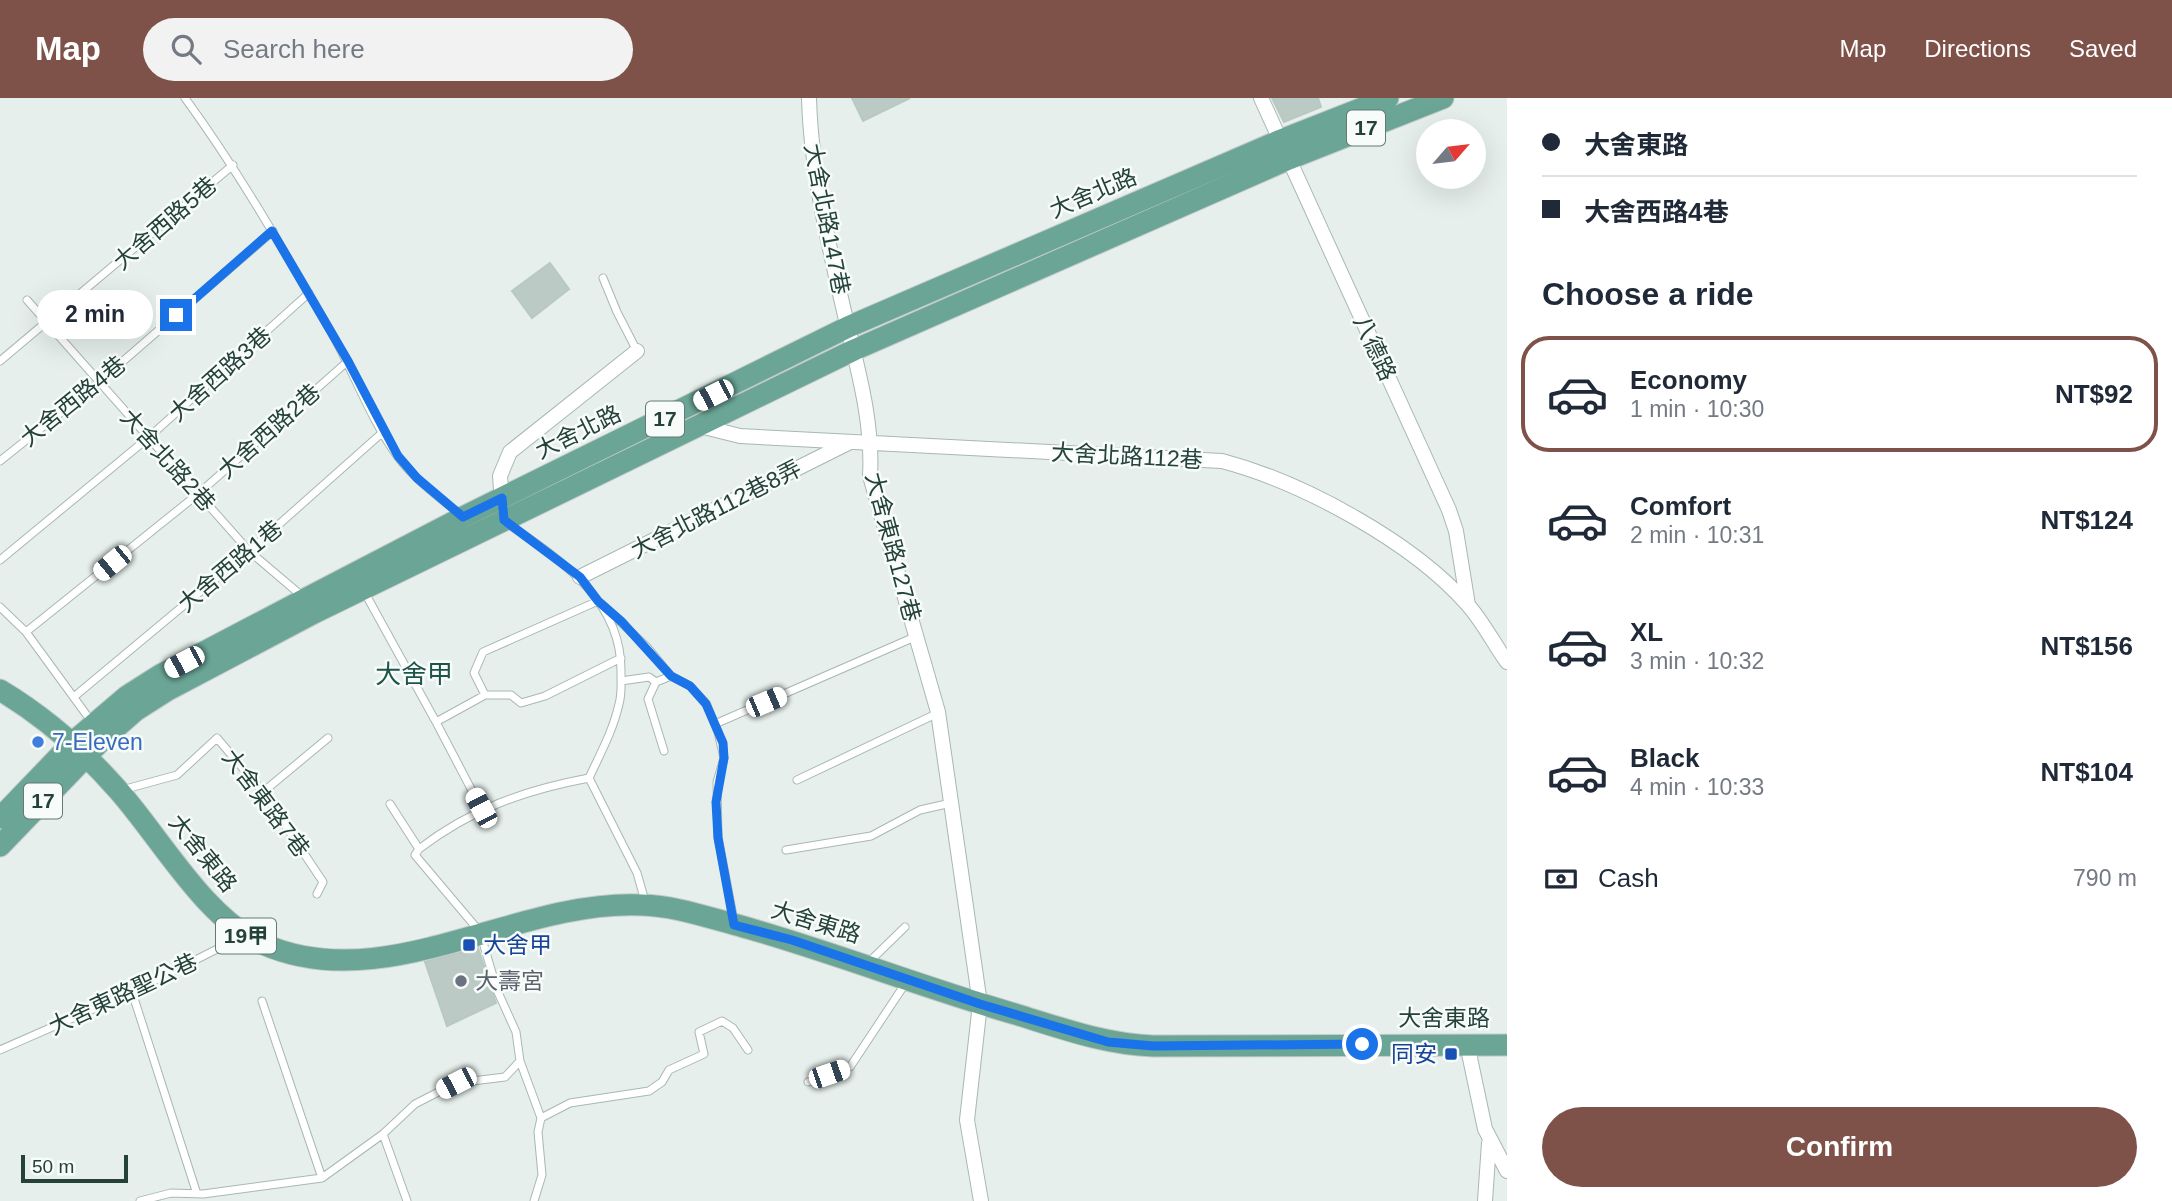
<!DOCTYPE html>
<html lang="en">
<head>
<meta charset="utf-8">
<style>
	body { margin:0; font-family:Helvetica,"Noto Sans TC",sans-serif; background:#f2f2f3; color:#1f2937; height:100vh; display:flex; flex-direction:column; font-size:26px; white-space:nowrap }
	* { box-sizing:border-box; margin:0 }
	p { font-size:23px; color:#747a83 }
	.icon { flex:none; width:38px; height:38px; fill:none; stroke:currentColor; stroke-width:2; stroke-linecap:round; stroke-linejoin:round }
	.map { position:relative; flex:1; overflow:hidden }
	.side { display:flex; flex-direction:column; background:#fff; width:665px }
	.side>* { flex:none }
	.hud { display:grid; align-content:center; height:154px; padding:0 35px; background:#fff }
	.needle { width:46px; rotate:62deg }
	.buttons { position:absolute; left:1416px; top:21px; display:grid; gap:14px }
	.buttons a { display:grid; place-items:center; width:70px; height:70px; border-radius:50%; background:#fff; box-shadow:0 7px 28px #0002; font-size:35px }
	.scale { position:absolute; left:21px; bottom:18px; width:107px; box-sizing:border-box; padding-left:7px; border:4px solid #24423a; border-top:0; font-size:19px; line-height:24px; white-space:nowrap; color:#24423a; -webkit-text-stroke:5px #f7fbf9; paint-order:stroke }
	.end { position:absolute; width:32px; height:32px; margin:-16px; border:9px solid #1a73e8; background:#fff; box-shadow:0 0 0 4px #fff }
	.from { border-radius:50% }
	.bubble { position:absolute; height:49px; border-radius:24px; background:#fff; box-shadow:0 7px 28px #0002; font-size:23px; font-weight:600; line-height:49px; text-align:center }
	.car { position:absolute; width:21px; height:42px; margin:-21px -10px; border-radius:9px; box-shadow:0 0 5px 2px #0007; background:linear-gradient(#fff 24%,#345 0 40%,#fff 0 76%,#345 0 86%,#fff 0) }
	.hud b { display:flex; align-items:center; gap:24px; height:66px; font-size:26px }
	.hud b+b { border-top:2px solid #e0e1e3 }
	.hud i { width:18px; height:18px; background:#1f2937 }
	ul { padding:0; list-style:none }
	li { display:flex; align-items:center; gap:21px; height:116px; margin:0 14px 10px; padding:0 21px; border:4px solid transparent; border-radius:28px }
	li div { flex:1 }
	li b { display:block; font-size:26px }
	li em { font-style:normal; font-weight:600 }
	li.active { border-color:#7f5249 }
	li>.icon { width:63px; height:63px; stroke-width:1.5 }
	h2 { padding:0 35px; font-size:32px; line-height:84px }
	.pay { display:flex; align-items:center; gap:18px; height:77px; padding:0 35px; font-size:26px }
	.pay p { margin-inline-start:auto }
	.cta { display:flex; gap:14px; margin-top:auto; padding:14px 35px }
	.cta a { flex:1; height:80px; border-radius:42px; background:#7f5249; color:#fff; font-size:28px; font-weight:600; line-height:80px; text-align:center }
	header { display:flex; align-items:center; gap:42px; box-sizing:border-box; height:98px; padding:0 35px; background:#7f5249; color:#fff }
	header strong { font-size:33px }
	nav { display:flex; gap:38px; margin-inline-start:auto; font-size:24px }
	.search { width:490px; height:63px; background:#f2f2f3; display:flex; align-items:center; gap:18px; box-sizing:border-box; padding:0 24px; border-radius:38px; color:#747a83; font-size:26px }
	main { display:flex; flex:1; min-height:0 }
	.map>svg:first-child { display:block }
	.building { fill:#bbcac4; stroke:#b8c9c2; stroke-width:2 }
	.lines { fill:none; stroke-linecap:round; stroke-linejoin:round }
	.service-casing { stroke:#a8b8b2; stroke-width:9 }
	.minor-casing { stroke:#a8b8b2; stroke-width:16 }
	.primary-casing { stroke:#c2cac8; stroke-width:23 }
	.service { stroke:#fff; stroke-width:7 }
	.minor { stroke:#fff; stroke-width:14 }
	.primary { stroke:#6aa596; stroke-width:21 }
	.route { stroke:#1a73e8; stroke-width:9 }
	.shop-dot { fill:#3f7fe0; stroke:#f7fbf9; stroke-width:2.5 }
	.transit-dot { fill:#1a4fb4; stroke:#f7fbf9; stroke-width:2.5 }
	.worship-dot { fill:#6b7280; stroke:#f7fbf9; stroke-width:2.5 }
	.labels { text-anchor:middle; stroke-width:5; stroke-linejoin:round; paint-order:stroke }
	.shield { fill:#f7fbf9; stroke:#637a73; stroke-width:2 }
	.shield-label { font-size:21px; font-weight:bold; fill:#24423a }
	.street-label { font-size:23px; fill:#24423a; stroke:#f7fbf9 }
	.shop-label { font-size:23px; fill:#366cbe; stroke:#f7fbf9; text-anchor:start }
	.transit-label { font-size:23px; fill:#164399; stroke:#f7fbf9; text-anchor:start }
	.worship-label { font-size:23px; fill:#5b616d; stroke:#f7fbf9; text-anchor:start }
	.quarter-label { font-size:26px; fill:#1f5548; stroke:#f7fbf9 }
</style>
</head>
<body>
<header>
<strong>Map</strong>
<div class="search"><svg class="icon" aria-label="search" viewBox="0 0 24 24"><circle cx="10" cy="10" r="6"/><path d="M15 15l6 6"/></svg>Search here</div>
<nav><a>Map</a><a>Directions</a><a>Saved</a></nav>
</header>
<main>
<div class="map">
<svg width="1507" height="1103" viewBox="0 0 1507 1103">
	<rect width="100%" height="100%" fill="#e6efeb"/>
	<!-- building -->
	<path class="building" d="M852,0H910L863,23Z
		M1272,0H1318L1321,9L1284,24Z
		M550,165L569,191L532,220L512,193Z
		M478,850L496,905L447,928L425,864Z"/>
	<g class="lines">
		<defs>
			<path id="service" d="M185,0C239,74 284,153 330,232C353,272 370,321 398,359C415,382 439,399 461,417
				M603,180L617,214L637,253
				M27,202L249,453L302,498
				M0,263L233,67
				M0,363L99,284L273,133
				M507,425C560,462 622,501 621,574C621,585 622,596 619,606C613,633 600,656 589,680
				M0,462L148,340L309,195
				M365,495L436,624L485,597H511L521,605L545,598L621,560
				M0,509L26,534L91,623
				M26,534L198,396L348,263
				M621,583L649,579L656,584
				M485,597L474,575L483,554L598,503L646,548L671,578L690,588L706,605L718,634L724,660L717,684L718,739L734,823
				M75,598L249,453L383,334
				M436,624L481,710
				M715,626L917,538
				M664,653L648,601L656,584L671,578
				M589,680L637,775L645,803
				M797,682L938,615
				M122,692L177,677L217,640L263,694L323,784L317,796
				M263,694L328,640
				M390,706L419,751L415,757L480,834L497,892L516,934L520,963L541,1020
				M419,751C471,711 525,692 589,680
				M786,752L871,738L920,712L951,705
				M868,865L905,829
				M132,894L197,1096
				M262,903L322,1080
				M0,952L132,894L243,838
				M808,984L850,969L905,886
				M541,1020L570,1005L649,993L662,984L669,972L704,956L699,934L722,923L733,930L748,952
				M383,1036L407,1103
				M140,1103L171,1095L203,1096L322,1080L383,1036L415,1006L456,985L505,979L520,963
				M534,1103L542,1077L538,1034L541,1020"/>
			<path id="minor" d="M809,0C811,75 830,153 847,226C859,276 873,326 870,378L938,614L980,906L967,1022L981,1103
				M1261,0L1449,412L1456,433L1468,507
				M696,327L740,338L1222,363C1302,384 1413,444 1468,507C1483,524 1494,546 1507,564
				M502,405L500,378L510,354L637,253
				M580,479L850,344
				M1467,946L1485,1031L1507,1073
				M1485,1103L1489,1045"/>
			<path id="primary" d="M0,592C45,619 83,652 118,692C160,739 205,821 263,846C386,900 515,801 642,807C675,808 706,819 737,827C831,853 921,889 1015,916C1061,930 1104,946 1153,948L1507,947
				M0,720L73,644L127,598L160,577L305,501L463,419L848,229L1281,42L1388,0
				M0,748L102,642L135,613L168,592L314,515L854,252L1289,61L1443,0"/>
		</defs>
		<!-- service casing -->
		<use href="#service" class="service-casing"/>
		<!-- minor casing -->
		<use href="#minor" class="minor-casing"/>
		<!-- primary casing -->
		<use href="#primary" class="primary-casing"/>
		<!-- service -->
		<use href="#service" class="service"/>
		<!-- minor -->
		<use href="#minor" class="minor"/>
		<!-- primary -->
		<use href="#primary" class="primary"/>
	</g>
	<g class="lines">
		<!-- route -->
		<path class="route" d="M176,217L272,133L348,263L398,358L417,380L463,419L502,400L504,422L580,479L598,503L622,524L671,578L690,588L706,606L723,645L724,660L716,704L718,740L734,827L792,842L980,906L1108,944L1153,948L1362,946"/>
	</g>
	<!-- markers -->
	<circle class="shop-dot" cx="38" cy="644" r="7"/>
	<g class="transit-dot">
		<rect x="462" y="840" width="14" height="14" rx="3.5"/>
		<rect x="1444" y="949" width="14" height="14" rx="3.5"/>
	</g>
	<circle class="worship-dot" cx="461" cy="883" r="7"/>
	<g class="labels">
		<!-- shield labels -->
		<g class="shield">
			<rect x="1347" y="12.5" width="38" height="35" rx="5"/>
			<rect x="646" y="303.5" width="38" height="35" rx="5"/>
			<rect x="24" y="685.5" width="38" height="35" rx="5"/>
			<rect x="216" y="820.5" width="60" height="35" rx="5"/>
		</g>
		<g class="shield-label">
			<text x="1366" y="37">17</text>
			<text x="665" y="328">17</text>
			<text x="43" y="710">17</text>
			<text x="246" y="845">19甲</text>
		</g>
		<!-- street labels -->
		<g class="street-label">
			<text transform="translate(1093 95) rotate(-23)" y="8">大舍北路</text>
			<text transform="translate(827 121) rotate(79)" y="8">大舍北路147巷</text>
			<text transform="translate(165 125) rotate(-41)" y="8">大舍西路5巷</text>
			<text transform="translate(1375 250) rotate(65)" y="8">八德路</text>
			<text transform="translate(220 276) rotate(-42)" y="8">大舍西路3巷</text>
			<text transform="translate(73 303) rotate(-39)" y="8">大舍西路4巷</text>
			<text transform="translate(269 333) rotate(-42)" y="8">大舍西路2巷</text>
			<text transform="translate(578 334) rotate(-26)" y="8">大舍北路</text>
			<text transform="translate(1127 358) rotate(3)" y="8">大舍北路112巷</text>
			<text transform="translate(168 362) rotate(48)" y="8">大舍北路2巷</text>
			<text transform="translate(716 411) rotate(-27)" y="8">大舍北路112巷8弄</text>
			<text transform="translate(893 449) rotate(75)" y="8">大舍東路127巷</text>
			<text transform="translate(230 468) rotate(-40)" y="8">大舍西路1巷</text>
			<text transform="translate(266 705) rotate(53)" y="8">大舍東路7巷</text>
			<text transform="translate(203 755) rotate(51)" y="8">大舍東路</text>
			<text transform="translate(816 824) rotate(17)" y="8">大舍東路</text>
			<text transform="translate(123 896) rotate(-25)" y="8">大舍東路聖公巷</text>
			<text x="1444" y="928">大舍東路</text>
		</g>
		<!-- shop labels -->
		<g class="shop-label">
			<text x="52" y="652">7-Eleven</text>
		</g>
		<!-- transit labels -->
		<g class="transit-label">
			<text x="483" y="855">大舍甲</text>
			<text x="1437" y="964" text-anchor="end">同安</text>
		</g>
		<!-- worship labels -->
		<g class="worship-label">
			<text x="475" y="891">大壽宮</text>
		</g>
		<!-- quarter labels -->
		<g class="quarter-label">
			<text x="414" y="585">大舍甲</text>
		</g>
	</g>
</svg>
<div class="buttons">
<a><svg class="needle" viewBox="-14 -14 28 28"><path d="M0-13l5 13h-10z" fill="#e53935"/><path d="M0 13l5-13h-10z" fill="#747a83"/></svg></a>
</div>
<div class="scale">50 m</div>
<i class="end from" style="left:1362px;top:946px"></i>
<i class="end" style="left:176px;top:217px"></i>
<div class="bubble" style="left:37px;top:192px;width:116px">2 min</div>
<i class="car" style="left:713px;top:297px;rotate:243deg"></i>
<i class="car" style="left:112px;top:465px;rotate:231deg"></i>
<i class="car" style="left:184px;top:564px;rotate:242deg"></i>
<i class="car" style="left:766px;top:604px;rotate:67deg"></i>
<i class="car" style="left:481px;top:710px;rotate:332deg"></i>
<i class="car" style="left:829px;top:976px;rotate:71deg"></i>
<i class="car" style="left:456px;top:985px;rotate:243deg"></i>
</div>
<section class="side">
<div class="hud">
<b><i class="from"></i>大舍東路</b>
<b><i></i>大舍西路4巷</b>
</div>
<h2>Choose a ride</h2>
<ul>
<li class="active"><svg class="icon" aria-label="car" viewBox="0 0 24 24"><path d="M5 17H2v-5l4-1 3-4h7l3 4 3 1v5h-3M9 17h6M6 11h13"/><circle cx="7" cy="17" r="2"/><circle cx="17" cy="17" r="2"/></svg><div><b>Economy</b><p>1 min · 10:30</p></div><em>NT$92</em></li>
<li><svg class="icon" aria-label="car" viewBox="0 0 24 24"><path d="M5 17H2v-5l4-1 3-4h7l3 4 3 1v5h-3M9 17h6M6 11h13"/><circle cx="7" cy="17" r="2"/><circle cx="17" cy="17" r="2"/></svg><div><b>Comfort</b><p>2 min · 10:31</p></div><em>NT$124</em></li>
<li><svg class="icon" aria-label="car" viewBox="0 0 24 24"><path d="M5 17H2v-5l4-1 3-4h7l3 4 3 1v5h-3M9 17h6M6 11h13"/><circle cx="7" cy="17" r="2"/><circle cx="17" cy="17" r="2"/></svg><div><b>XL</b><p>3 min · 10:32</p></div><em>NT$156</em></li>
<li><svg class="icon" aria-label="car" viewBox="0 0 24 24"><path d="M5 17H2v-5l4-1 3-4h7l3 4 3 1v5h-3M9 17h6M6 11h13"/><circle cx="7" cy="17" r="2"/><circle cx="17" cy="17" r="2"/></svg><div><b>Black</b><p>4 min · 10:33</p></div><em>NT$104</em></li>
</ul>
<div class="pay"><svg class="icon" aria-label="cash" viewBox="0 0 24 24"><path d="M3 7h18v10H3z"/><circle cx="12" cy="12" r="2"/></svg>Cash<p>790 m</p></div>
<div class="cta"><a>Confirm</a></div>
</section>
</main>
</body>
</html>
